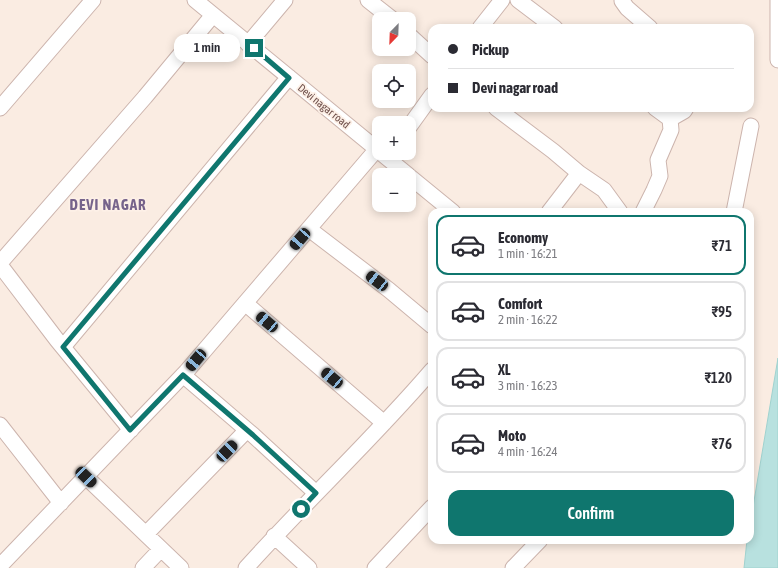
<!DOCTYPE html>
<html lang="en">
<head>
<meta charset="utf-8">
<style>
	body { margin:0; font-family:"Asap Condensed",sans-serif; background:#f7f7f7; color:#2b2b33; height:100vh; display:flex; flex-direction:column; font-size:15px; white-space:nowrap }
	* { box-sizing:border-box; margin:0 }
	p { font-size:13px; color:#7c7c81 }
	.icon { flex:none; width:22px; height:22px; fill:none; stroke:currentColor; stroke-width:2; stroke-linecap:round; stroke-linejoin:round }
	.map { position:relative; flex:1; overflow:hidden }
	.drawer { position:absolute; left:428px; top:208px; width:326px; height:336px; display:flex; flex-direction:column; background:#fff; border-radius:12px; box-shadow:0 2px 10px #0003 }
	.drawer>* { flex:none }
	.banner { position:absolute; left:428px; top:24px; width:326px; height:88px; border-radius:12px; box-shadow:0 2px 10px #0003; display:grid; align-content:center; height:88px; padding:0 20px; background:#fff }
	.needle { width:26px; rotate:203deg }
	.buttons { position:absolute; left:372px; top:12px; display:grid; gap:8px }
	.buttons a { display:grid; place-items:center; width:44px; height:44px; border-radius:8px; background:#fff; box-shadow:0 2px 10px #0003; font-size:20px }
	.end { position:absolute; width:18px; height:18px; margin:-9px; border:5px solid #0f766e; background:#fff; box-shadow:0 0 0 2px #fff }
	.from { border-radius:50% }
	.bubble { position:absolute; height:28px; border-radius:12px; background:#fff; box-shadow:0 2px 10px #0003; font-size:13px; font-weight:600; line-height:28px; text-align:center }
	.car { position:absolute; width:12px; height:24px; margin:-12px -6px; border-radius:5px; box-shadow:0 0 3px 1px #0007; background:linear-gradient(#222 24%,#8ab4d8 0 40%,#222 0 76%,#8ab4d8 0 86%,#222 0) }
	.banner b { display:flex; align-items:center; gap:14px; height:38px; font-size:15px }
	.banner b+b { border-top:1px solid #e1e1e2 }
	.banner i { width:10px; height:10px; background:#2b2b33 }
	ul { padding:7px 0 0; list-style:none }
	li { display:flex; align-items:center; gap:12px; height:60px; margin:0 8px 6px; padding:0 12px; border:2px solid #e1e1e2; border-radius:12px }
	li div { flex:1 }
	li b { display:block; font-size:15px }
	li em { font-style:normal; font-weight:600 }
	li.active { border-color:#0f766e }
	li>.icon { width:36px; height:36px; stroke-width:1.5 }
	.cta { display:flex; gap:8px; margin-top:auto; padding:8px 20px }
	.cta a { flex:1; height:46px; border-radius:12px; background:#0f766e; color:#fff; font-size:16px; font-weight:600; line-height:46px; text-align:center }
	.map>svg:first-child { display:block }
	.water { fill:#b8e1df; stroke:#a0d2cf }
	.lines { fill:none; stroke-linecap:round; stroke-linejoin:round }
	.street-casing { stroke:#ccb4ad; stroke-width:17 }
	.street { stroke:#fff; stroke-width:15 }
	.route { stroke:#0f766e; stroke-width:5 }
	.labels { text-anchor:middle; stroke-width:3.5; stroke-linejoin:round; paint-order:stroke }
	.street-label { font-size:11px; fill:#6f504b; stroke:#fdf0e7 }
	.district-label { font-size:15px; font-weight:bold; letter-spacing:1px; fill:#76638b; stroke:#fdf0e7 }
</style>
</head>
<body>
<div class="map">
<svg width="778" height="568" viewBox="0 0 778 568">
	<rect width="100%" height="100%" fill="#faece2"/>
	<!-- water -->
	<path class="water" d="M778,358V568H744L747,540H750V525Z"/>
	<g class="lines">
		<defs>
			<path id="street" d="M195,0L379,151
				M368,0L392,19
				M518,0L555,28
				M623,0L622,1L627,8L650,28
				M480,28L502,0
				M409,35L432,56
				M248,44L285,0
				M778,60V0
				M0,108L93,0
				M496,108L553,151L579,173L604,190L620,212
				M670,119L684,111L686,108
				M409,127L432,95
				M381,153L408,175
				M409,176L453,212
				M549,212L579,173
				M643,212L654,190L660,176L658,160L671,130L670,119L655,108
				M734,212L751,126
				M309,229L389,290L432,326
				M0,263L145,97L213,15
				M0,265L57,340L131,430
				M245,303L384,423
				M63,347L289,77
				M183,375L253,435L316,493
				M0,425L61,503
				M86,477L181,568
				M146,534L247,430
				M274,536L309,568
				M0,566L186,372L377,149
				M143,568L161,549
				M246,568C306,501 373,439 432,370
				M375,568L432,507
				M513,568L540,540"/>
		</defs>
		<!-- street casing -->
		<use href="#street" class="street-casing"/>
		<!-- street -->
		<use href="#street" class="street"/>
	</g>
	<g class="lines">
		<!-- route -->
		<path class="route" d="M254,48L289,78L63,347L130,430L183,375L253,435L316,493L301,509"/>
	</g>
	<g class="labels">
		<!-- street labels -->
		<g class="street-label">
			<text transform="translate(324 106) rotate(39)" y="4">Devi nagar road</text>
		</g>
		<!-- district labels -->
		<g class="district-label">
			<text x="108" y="210">DEVI NAGAR</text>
		</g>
	</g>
</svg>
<div class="buttons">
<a><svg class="needle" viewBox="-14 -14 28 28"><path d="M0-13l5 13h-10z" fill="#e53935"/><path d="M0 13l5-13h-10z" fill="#7c7c81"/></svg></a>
<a><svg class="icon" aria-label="locate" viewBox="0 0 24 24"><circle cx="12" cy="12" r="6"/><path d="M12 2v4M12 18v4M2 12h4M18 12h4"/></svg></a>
<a>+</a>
<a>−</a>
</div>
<i class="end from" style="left:301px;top:509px"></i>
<i class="end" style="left:254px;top:48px"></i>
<div class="bubble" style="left:174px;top:34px;width:66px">1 min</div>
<i class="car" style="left:300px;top:239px;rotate:221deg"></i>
<i class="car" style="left:377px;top:281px;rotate:308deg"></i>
<i class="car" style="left:267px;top:322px;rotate:310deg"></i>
<i class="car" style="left:196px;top:360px;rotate:220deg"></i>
<i class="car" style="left:332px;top:378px;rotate:311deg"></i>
<i class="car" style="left:227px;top:451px;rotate:44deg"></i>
<i class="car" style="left:86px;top:477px;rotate:134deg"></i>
<div class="banner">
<b><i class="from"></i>Pickup</b>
<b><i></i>Devi nagar road</b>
</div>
<section class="drawer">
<ul>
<li class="active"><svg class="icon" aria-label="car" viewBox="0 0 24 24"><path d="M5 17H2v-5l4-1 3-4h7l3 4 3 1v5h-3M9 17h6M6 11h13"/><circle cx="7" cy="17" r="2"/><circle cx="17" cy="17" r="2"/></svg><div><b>Economy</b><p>1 min · 16:21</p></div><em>₹71</em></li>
<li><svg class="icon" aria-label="car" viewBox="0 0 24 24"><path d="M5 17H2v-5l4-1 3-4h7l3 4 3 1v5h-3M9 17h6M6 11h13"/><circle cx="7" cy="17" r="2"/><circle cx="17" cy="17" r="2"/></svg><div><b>Comfort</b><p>2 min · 16:22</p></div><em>₹95</em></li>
<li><svg class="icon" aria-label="car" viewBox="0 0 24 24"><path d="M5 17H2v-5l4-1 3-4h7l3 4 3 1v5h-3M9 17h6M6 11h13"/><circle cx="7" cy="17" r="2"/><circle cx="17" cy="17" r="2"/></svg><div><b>XL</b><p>3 min · 16:23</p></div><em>₹120</em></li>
<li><svg class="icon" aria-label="car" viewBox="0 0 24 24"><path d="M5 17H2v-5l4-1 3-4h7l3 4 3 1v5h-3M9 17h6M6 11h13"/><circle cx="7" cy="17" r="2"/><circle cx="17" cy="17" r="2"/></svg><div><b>Moto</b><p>4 min · 16:24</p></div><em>₹76</em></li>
</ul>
<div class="cta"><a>Confirm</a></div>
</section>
</div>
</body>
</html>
